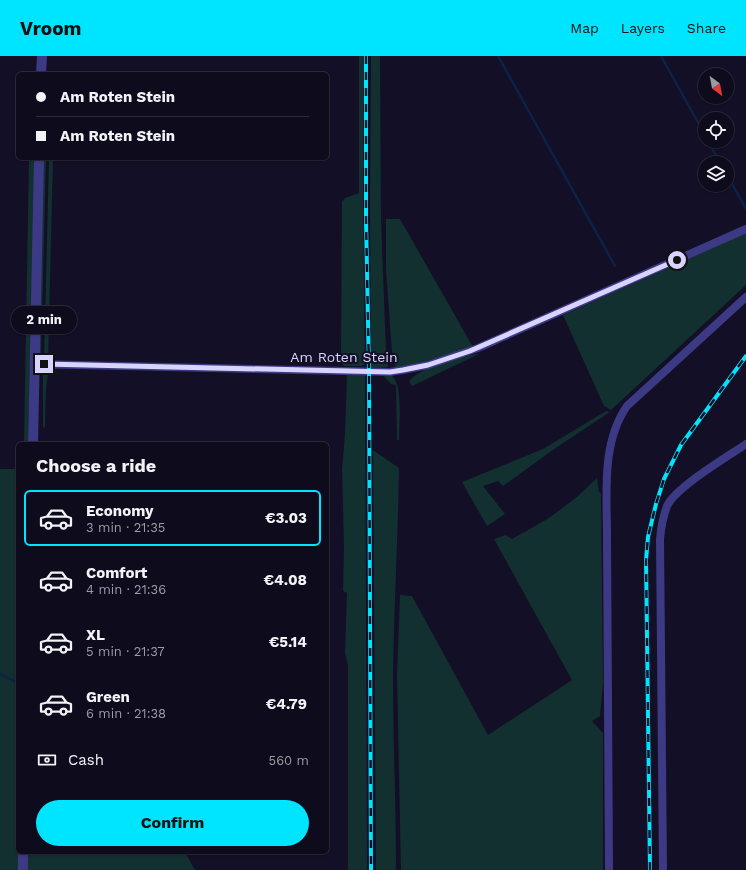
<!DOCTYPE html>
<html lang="en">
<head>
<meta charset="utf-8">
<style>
	body { margin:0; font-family:"Work Sans",sans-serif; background:#1c1929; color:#f1f3f6; height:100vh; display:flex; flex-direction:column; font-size:15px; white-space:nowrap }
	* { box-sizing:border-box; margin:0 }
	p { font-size:13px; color:#9b9ba3 }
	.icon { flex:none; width:22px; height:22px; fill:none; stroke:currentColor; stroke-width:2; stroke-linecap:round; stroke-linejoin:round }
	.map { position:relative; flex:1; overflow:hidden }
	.drawer { position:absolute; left:16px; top:386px; width:313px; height:412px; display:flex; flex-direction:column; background:#0e0b1c; border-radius:6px; box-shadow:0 1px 3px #0004,0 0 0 1px #2e2b3b }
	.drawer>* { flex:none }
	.banner { position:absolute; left:16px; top:16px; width:313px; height:88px; border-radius:6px; box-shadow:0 1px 3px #0004,0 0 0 1px #2e2b3b; display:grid; align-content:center; height:88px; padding:0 20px; background:#0e0b1c }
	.needle { width:26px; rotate:148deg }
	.buttons { position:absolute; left:698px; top:12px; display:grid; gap:8px }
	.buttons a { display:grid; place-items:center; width:36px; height:36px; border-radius:50%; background:#0e0b1c; box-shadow:0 1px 3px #0004,0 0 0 1px #2e2b3b; font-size:20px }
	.end { position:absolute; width:18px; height:18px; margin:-9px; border:5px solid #d9d4ff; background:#111; box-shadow:0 0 0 2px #111 }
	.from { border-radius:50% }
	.bubble { position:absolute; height:28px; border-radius:14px; background:#0e0b1c; box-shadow:0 1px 3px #0004,0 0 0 1px #2e2b3b; font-size:13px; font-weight:700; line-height:28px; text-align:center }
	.banner b { display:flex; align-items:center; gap:14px; height:38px; font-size:15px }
	.banner b+b { border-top:1px solid #2e2b3b }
	.banner i { width:10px; height:10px; background:#f1f3f6 }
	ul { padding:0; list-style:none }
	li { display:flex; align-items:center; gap:12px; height:56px; margin:0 8px 6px; padding:0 12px; border:2px solid transparent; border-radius:6px }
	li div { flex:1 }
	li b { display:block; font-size:15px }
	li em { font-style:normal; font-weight:700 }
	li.active { border-color:#00e5ff }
	li>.icon { width:36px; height:36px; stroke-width:1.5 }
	h2 { padding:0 20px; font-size:18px; line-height:48px }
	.pay { display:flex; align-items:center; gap:10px; height:44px; padding:0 20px; font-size:15px }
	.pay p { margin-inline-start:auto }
	.primary-button { display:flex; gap:8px; margin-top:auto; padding:8px 20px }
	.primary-button a { flex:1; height:46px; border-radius:24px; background:#00e5ff; color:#111; font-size:16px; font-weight:700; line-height:46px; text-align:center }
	header { display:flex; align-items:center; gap:24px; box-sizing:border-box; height:56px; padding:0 20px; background:#00e5ff; color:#111 }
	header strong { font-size:19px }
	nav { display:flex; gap:22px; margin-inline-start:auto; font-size:14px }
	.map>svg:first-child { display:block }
	.green { fill:#12302f }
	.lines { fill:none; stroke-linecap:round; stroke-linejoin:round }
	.stream { stroke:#0c2248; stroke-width:2.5 }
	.minor { stroke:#3d3a85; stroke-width:8 }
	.tertiary { stroke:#3d3a85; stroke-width:10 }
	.rail-casing { stroke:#00e5ff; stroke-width:4 }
	.rail { stroke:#130f26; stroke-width:2.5; stroke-dasharray:8; stroke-linecap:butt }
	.route { stroke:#d9d4ff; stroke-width:5 }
	.labels { text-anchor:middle; stroke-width:4; stroke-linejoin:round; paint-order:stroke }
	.street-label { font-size:14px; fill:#d9d4ff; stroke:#130f26 }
</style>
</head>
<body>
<header>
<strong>Vroom</strong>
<nav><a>Map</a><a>Layers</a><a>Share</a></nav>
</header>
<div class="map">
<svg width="746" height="814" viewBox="0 0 746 814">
	<rect width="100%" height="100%" fill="#130f26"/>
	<!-- green -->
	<path class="green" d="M359,0H364L363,147L365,308L362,310H344L342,308L341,300L342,146L345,142L359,137Z
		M371,0H380L381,164L386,296L388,311L371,312L370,147Z
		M29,102H35L28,388H24Z
		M43,102H46L41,302L39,299Z
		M49,102H53L48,306L44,304Z
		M386,163H400L473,291L455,298L399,312L395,310L392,296L386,214Z
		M746,177V229L611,354L604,350L563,259Z
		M481,297L412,330L409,325C427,307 458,302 481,297Z
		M47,312L81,313H56L48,319L46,331L45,371L43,372V316Z
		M347,318H365L367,814H348V609L345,597L347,537L343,535L344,490L342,413L345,378Z
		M383,319C386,319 389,318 392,320C403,328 399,370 399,384H397L396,329L391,328Z
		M606,355L610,356L557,391L503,430L498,425L483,430L505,458L487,470L462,426L543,393Z
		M373,394L399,412C398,481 394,549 393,618C393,683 396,749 396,814H376Z
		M0,413H18V796H185L195,814H0Z
		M597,422L599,436L601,437L603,628L600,660L592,665L603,677V814H401L397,619L400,539L412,540L488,679L572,624L494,483L506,479L512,483L549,462L578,440Z"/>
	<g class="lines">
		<!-- stream -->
		<path class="stream" d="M498,0L615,210
			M661,0L705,79
			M708,85L720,107
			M727,119L746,153
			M0,618L18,627"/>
		<!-- minor -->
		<path class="minor" d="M34,308L390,316L403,314L428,309L478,292L746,173
			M609,814L607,481C607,439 601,387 627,350L746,241
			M663,814L660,483C661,472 663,461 667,450C676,431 727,401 746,388"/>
		<!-- tertiary -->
		<path class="tertiary" d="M41,18L42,0
			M33,388L39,102
			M23,814V796"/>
		<defs>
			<path id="rail" d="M366,0V164L369,316L371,814
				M650,814L646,504L648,481L656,448L664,423L681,389L746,300"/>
		</defs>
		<!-- rail casing -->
		<use href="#rail" class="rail-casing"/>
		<!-- rail -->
		<use href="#rail" class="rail"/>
	</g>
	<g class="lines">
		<!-- route -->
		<path class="route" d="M44,308L390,316L403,314L428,309L470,295L677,204"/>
	</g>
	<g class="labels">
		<!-- street labels -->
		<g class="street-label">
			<text x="344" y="306">Am Roten Stein</text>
		</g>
	</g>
</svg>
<div class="buttons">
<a><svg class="needle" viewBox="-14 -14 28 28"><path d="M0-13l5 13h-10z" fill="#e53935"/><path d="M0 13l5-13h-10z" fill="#9b9ba3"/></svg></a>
<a><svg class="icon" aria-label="locate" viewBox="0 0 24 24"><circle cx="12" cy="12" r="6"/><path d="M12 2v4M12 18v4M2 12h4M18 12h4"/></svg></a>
<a><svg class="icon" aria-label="layers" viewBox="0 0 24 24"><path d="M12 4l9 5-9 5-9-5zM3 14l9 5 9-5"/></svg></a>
</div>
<i class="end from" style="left:677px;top:204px"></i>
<i class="end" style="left:44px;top:308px"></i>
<div class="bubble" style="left:11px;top:250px;width:66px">2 min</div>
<div class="banner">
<b><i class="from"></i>Am Roten Stein</b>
<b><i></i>Am Roten Stein</b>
</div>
<section class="drawer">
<h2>Choose a ride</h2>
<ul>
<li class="active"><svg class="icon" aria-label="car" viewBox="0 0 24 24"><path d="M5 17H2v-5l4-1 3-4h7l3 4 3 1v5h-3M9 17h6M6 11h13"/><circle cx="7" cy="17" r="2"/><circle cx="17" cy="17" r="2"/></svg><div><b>Economy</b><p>3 min · 21:35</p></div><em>€3.03</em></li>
<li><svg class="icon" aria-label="car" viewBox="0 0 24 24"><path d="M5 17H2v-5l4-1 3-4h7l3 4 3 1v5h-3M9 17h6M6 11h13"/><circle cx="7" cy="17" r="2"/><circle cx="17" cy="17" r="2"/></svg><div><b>Comfort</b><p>4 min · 21:36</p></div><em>€4.08</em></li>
<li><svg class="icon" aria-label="car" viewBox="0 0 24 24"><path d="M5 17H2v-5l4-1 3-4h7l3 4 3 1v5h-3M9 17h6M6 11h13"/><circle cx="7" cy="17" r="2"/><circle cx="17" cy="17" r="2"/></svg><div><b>XL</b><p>5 min · 21:37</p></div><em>€5.14</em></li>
<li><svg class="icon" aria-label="car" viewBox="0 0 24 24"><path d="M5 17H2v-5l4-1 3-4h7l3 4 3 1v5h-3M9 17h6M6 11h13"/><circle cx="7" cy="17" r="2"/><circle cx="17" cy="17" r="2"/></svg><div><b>Green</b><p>6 min · 21:38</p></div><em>€4.79</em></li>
</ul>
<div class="pay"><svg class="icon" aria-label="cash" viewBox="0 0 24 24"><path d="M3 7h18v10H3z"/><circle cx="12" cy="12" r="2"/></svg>Cash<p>560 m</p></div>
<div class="primary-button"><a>Confirm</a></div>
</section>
</div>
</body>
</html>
